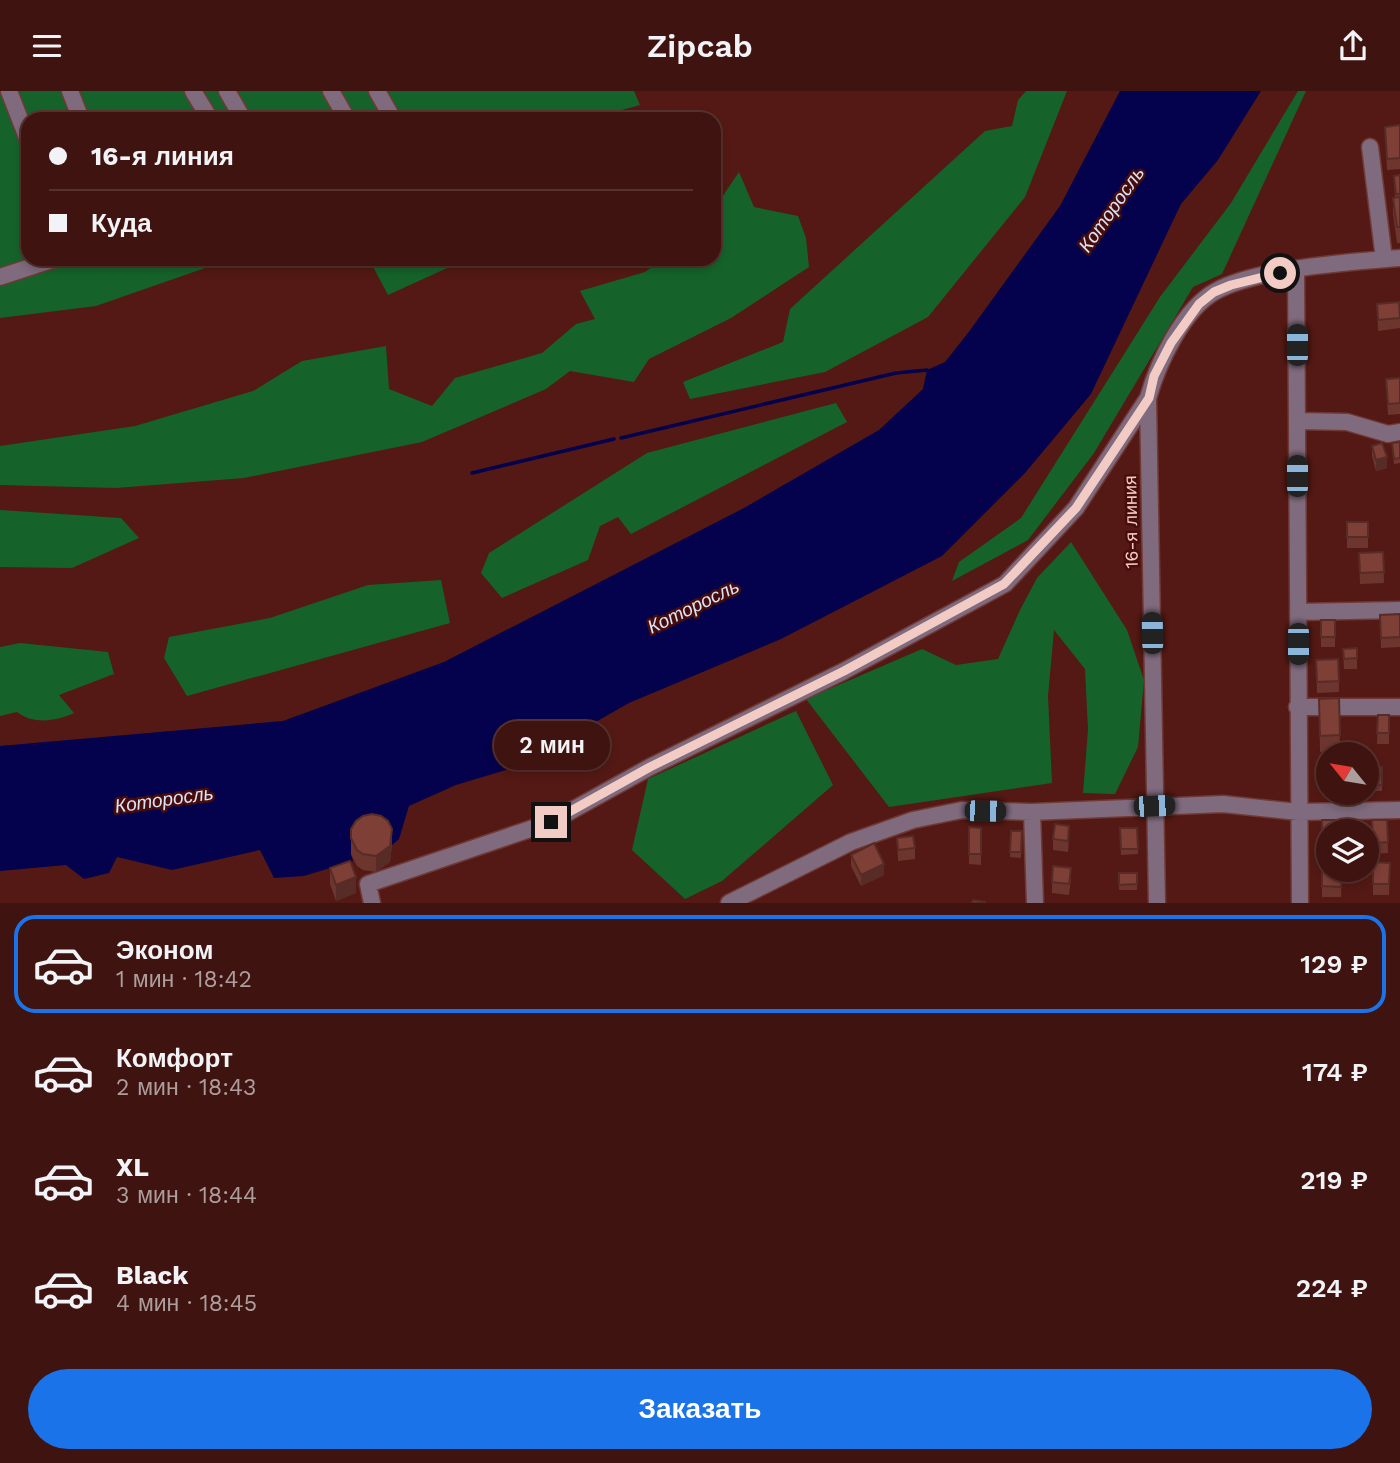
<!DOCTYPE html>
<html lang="ru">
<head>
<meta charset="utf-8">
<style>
	body { margin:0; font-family:"Work Sans",sans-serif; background:#461c18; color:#f1f3f6; height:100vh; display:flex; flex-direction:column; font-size:26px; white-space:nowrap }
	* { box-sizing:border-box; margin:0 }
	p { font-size:23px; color:#ad9e9e }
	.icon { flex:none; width:38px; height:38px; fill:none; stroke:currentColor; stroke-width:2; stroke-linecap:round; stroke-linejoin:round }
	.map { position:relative; height:812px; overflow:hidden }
	.details { display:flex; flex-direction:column; background:#3f130f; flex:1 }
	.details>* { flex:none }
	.banner { position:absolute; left:21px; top:21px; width:700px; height:154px; border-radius:21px; box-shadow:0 4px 10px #0003,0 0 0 2px #58322f; display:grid; align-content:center; height:154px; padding:0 28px; background:#3f130f }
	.needle { width:46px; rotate:300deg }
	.controls { position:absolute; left:1316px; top:651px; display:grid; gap:14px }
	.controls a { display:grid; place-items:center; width:63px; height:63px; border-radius:50%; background:#3f130f; box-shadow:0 4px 10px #0003,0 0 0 2px #58322f; font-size:35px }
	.end { position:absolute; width:32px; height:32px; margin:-16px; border:9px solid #f2cbc5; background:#111; box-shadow:0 0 0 4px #111 }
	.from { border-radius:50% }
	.bubble { position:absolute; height:49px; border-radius:24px; background:#3f130f; box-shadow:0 4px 10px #0003,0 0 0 2px #58322f; font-size:23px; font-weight:600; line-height:49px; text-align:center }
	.car { position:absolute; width:21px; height:42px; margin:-21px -10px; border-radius:9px; box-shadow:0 0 5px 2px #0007; background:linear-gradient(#222 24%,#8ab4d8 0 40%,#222 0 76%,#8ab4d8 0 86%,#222 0) }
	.banner b { display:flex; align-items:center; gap:24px; height:66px; font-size:26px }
	.banner b+b { border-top:2px solid #58322f }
	.banner i { width:18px; height:18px; background:#f1f3f6 }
	ul { padding:12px 0 0; list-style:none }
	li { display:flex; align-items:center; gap:21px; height:98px; margin:0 14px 10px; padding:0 14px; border:4px solid transparent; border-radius:21px }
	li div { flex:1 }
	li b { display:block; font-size:26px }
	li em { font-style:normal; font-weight:600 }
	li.current { border-color:#1a73e8 }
	li>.icon { width:63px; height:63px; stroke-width:1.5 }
	.cta { display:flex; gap:14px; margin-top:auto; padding:14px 28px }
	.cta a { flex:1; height:80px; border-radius:42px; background:#1a73e8; color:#fff; font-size:28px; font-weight:600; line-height:80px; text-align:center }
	header { display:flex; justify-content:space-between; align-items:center; height:91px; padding:0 28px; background:#3f130f; font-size:32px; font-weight:600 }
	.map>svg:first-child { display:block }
	.green { fill:#15632a }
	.water { fill:#05024d }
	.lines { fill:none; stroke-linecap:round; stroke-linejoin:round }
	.stream { stroke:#05024d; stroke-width:3.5 }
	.minor-casing { stroke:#703934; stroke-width:19 }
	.minor { stroke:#7f6a7e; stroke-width:16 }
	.wall { fill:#6c362f }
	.shaded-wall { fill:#582c26 }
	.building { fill:#7e3f37; stroke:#582c26; stroke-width:2 }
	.route { stroke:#f2cbc5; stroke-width:9 }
	.labels { text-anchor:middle; stroke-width:5; stroke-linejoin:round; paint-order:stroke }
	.street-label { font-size:18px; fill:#f2cbc5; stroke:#480d0a }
	.water-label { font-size:19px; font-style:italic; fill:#d9e2f8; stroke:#480d0a }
</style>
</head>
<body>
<header><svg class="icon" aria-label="menu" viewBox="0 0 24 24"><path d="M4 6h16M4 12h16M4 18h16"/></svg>Zipcab<svg class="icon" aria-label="share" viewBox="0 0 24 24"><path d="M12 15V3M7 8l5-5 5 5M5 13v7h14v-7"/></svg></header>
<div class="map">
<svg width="1400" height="812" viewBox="0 0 1400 812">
	<rect width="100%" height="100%" fill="#541914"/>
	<!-- green -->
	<path class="green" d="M0,0H634L640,14L589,28H28V168H231L96,215L0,227Z
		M1026,0H1067L1025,106L928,226L825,281L690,308L683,291L783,251L790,218L985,40L1012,35L1018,9Z
		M1298,0H1306L1222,183L1193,196L1094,362L1028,449L952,490L959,471L1021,427L1160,206L1231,112Z
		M739,81L754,116L798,125L806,147L809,176L731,227L649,268L634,291L570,280L546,298L422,351L244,387L116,397L0,394V355L135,335L253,300L302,270L386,255L389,298L432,315L455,287L542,262L576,233L595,228L580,200L645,181L663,168H714V118Z
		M369,168H467L388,204Z
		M836,312L847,331L631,443L618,426L600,435L588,469L502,507L481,482L489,462L647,362Z
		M0,419L121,427L139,447L72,477L0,476Z
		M1071,451L1127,539L1144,589L1138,656L1115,703L1083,702L1088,639L1085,578L1054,539L1048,605L1052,692L889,716L806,608L922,558L956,574L998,568L1020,519L1037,487Z
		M441,489L450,532L187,605L164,567L169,546L270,527L368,494Z
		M20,552L108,561L114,583L59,604L74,622C57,630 33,634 17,621L0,625V556Z
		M796,620L833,694L722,790L685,808L632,759L648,688Z"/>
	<!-- water -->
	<path class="water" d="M1120,0H1261L1218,69L1181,113L1091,303L1025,382L942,465L781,548L629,612L578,641L532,671L456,694L409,715L399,748L392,754L351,763L353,770L304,785L274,787L260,759L172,779L117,766L109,782L84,788L66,774L0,780V655L283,630L444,571L744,417L879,339L923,298L927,279L945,271L968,242L1060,115Z"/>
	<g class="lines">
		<!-- stream -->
		<path class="stream" d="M621,347L896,282L927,279
			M472,382L614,348"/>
		<defs>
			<path id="minor" d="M9,0L28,49
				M70,0L81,28
				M193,0L210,28
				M227,0L243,28
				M331,0L347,28
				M377,0L393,28
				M1370,56L1384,168
				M1296,178L1300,812
				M0,186L55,168
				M1297,330L1347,331L1388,343L1400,341
				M1298,521L1400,519
				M1297,616H1400
				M1032,721L1035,812
				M372,812L368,793L551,731L650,676L844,580L1005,493L1076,417L1148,307
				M729,812L851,751L913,729L962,719L1032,721L1223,713L1298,721L1400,719
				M1157,812L1148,307C1158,272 1183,218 1216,200C1258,177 1351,171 1400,167"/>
		</defs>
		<!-- minor casing -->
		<use href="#minor" class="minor-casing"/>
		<!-- minor -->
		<use href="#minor" class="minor"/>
	</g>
	<!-- wall -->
	<path class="wall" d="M1400,34V78L1387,79L1385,36Z
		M1400,84V152H1397L1393,123V107H1395L1394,85Z
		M1377,213L1400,223V237L1378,240Z
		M1400,287V323L1388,324L1386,288Z
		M1400,351V372L1394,373L1392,352Z
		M1372,355L1387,377L1376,380L1372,365Z
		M1347,431H1368V457H1347Z
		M1383,461L1384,492L1360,493L1359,462Z
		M1400,523V556L1381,557L1380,524Z
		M1321,529H1335V556H1321Z
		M1357,557V578H1344L1343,558Z
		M1316,569L1339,590V601L1317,602Z
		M1339,607L1340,660L1320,661L1319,608Z
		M1378,624H1389V653H1377Z
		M1320,668H1328V697L1320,696Z
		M1375,676H1382V700H1375Z
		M1322,729L1328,740V756H1322Z
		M1372,729H1387L1388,762L1373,763Z
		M969,736L981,737V774L969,773Z
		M1120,737H1137L1138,763L1121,764Z
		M1011,740H1022L1021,767L1010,766Z
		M1069,746L1068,761L1053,759V748Z
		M351,747L392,754L390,771L376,781L363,779L357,775L351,763Z
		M897,747L915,757V768L898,770Z
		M851,764L884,784L861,795L851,775Z
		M1373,771L1390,772L1389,804H1373Z
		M330,777L356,802L336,810L330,793Z
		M1322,781H1342L1341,806H1322Z
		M1119,782H1137V799H1119Z
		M1071,788L1069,804L1052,802V791Z"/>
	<!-- shaded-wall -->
	<path class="shaded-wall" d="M1387,366V377L1376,380V369Z
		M392,738V754L390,771L376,781V765Z
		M884,773V784L861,795V784Z
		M356,786V802L336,810V794Z"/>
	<!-- building -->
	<path class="building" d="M1400,34V67L1387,68L1385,36Z
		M1400,84V103H1396L1394,85Z
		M1400,106V136H1397L1393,107Z
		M1399,211L1400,227L1378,229L1377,213Z
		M1400,287V312L1388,313L1386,288Z
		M1400,351V367L1394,368L1392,352Z
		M1382,352L1387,366L1376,369L1372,355Z
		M1347,431H1368V446H1347Z
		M1383,461L1384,481L1360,482L1359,462Z
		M1400,523V546L1381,547L1380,524Z
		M1321,529H1335V546H1321Z
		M1357,557V567L1344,568L1343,558Z
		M1338,568L1339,590L1317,591L1316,569Z
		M1339,607L1340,644L1320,645L1319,608Z
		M1378,624H1389V642H1377Z
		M1320,668H1328V686H1320Z
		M1375,676H1382V694H1375Z
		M372,723L381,725L388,730L392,738L390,755L376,765L363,763L357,759L351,747V738L356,730L363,725Z
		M1322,729H1339L1340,740H1328V746H1322Z
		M1372,729H1387L1388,751L1373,752Z
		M1055,733L1069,735L1068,750L1053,748Z
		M969,736L981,737V763H969Z
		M1120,737H1137L1138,758H1121Z
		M1011,740H1022L1021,761H1010Z
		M913,745L915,757L898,759L897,747Z
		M874,752L884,773L861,784L851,764Z
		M350,770L356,786L336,794L330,777Z
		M1373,771L1390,772L1389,793H1373Z
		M1053,775L1071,777L1069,793L1052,791Z
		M1322,781H1342L1341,796L1322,795Z
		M1119,782H1137V793L1119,794Z
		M973,809L985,811V812H972Z"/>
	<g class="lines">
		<!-- route -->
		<path class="route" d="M551,731L650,676L844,580L1004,493L1076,417L1149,307L1154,285L1171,252L1199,213L1214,201L1231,194L1280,182"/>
	</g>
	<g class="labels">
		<!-- street labels -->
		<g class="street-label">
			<text transform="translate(1131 431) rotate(-91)" y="6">16-я линия</text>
		</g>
		<!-- water labels -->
		<g class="water-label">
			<text transform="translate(1111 118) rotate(-55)" y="7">Которосль</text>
			<text transform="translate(693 515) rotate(-26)" y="7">Которосль</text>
			<text transform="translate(164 708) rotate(-8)" y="7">Которосль</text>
		</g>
	</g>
</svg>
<div class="controls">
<a><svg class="needle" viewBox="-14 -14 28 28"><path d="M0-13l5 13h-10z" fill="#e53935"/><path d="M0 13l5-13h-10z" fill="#ad9e9e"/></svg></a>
<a><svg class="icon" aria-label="layers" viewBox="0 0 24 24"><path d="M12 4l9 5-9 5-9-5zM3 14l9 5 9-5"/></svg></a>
</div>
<i class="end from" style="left:1280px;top:182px"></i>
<i class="end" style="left:551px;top:731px"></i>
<div class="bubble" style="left:494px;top:630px;width:116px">2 мин</div>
<i class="car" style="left:1297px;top:254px;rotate:0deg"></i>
<i class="car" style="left:1297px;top:385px;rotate:0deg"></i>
<i class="car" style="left:1152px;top:542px;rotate:359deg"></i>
<i class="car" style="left:1298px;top:553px;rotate:180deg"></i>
<i class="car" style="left:1154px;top:715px;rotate:88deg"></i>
<i class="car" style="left:985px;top:720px;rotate:91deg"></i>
<div class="banner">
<b><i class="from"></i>16-я линия</b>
<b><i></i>Куда</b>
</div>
</div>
<section class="details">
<ul>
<li class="current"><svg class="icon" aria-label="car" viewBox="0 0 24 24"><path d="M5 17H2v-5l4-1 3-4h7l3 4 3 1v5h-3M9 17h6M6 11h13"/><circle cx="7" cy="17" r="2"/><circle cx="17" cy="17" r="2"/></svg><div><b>Эконом</b><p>1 мин · 18:42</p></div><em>129 ₽</em></li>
<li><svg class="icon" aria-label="car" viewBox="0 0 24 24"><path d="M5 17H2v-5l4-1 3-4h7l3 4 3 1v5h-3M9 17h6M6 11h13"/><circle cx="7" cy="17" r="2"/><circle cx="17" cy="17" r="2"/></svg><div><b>Комфорт</b><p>2 мин · 18:43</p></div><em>174 ₽</em></li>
<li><svg class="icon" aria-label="car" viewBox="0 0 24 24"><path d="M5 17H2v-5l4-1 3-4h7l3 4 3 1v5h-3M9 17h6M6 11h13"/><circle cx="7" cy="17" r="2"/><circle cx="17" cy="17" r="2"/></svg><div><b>XL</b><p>3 мин · 18:44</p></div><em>219 ₽</em></li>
<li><svg class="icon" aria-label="car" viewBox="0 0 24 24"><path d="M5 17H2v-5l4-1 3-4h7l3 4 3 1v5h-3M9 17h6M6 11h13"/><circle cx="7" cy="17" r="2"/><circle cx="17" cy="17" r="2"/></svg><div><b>Black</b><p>4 мин · 18:45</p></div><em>224 ₽</em></li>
</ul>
<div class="cta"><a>Заказать</a></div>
</section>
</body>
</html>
